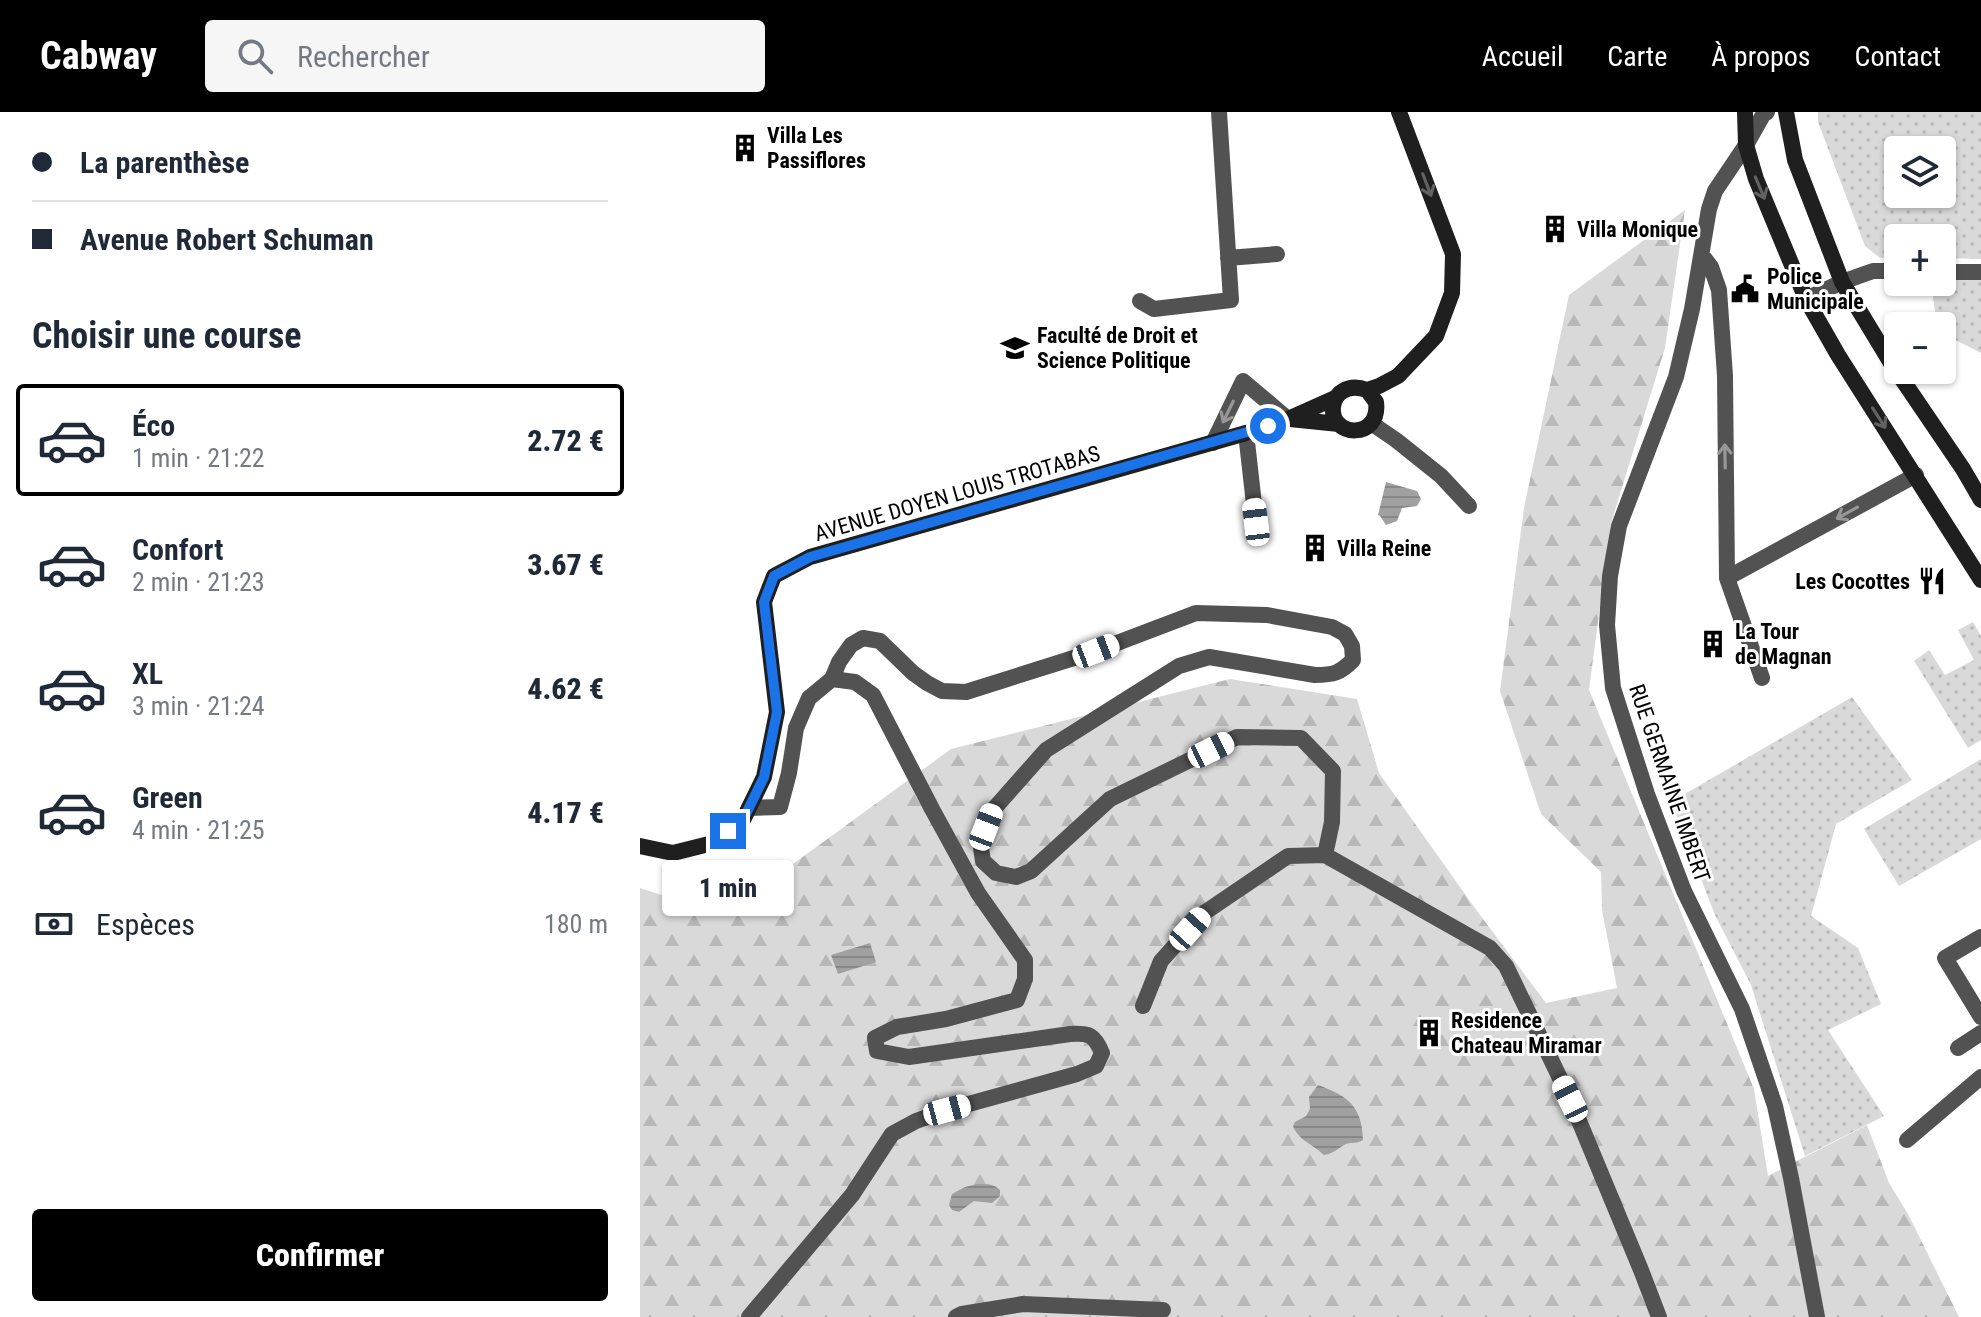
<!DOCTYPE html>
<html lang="fr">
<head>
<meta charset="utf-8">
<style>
	body { margin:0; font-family:"Roboto Condensed",sans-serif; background:#f6f6f7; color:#1f2937; height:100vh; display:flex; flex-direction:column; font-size:30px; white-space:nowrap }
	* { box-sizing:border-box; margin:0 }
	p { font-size:26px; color:#747a83 }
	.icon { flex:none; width:44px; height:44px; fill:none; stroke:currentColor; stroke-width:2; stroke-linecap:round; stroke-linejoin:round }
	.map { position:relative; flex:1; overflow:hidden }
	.panel { display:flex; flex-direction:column; background:#fff; width:640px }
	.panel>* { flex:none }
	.top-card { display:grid; align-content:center; height:176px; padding:0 32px; background:#fff }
	.buttons { position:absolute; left:1244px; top:24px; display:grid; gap:16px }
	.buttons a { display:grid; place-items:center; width:72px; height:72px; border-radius:8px; background:#fff; box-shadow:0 2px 6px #0004; font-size:40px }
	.end { position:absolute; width:36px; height:36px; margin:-18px; border:10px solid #1a73e8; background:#fff; box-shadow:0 0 0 4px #fff }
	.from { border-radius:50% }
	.bubble { position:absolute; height:56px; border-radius:8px; background:#fff; box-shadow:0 2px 6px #0004; font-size:26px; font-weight:800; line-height:56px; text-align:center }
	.car { position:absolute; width:24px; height:48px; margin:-24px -12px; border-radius:10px; box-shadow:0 0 6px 2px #0007; background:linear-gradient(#fff 24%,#345 0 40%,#fff 0 76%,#345 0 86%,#fff 0) }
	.top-card b { display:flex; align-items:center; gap:28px; height:76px; font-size:30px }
	.top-card b+b { border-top:2px solid #e0e1e3 }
	.top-card i { width:20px; height:20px; background:#1f2937 }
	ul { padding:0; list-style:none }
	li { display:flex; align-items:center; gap:24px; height:112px; margin:0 16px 12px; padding:0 16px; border:4px solid transparent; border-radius:8px }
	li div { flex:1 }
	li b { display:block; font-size:30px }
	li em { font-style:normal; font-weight:800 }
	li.active { border-color:#000 }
	li>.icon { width:72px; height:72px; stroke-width:1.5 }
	h2 { padding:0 32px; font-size:36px; line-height:96px }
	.pay { display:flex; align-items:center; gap:20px; height:88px; padding:0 32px; font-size:30px }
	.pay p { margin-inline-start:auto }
	.action { display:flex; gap:16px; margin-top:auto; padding:16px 32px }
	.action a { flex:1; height:92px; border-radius:8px; background:#000; color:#fff; font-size:32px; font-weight:800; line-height:92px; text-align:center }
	header { display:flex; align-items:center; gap:48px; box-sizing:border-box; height:112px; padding:0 40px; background:#000; color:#fff }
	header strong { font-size:38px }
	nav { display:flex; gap:44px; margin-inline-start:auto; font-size:28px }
	.search { width:560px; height:72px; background:#f6f6f7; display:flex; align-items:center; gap:20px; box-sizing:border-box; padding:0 28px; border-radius:8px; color:#747a83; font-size:30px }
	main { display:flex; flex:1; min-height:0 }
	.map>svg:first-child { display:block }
	.forest { fill:url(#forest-firs) }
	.garden { fill:url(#garden-dots); fill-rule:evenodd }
	.water { fill:url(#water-rules) }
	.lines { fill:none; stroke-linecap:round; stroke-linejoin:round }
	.lane { stroke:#525252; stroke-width:16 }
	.street { stroke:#525252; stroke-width:16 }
	.secondary { stroke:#1f1f1f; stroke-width:16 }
	.oneway { stroke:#626262 }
	.oneway2 { stroke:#979797 }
	.route { stroke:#1a73e8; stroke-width:10 }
	.labels { text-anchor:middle; stroke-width:6; stroke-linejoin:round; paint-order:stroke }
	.poi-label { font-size:22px; font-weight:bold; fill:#000; stroke:#fff; text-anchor:start }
	.street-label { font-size:22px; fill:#000; stroke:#fff }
</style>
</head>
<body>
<header>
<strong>Cabway</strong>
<div class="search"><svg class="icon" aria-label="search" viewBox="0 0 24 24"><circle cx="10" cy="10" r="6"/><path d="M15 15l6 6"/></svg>Rechercher</div>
<nav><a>Accueil</a><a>Carte</a><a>À propos</a><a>Contact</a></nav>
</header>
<main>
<section class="panel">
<div class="top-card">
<b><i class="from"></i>La parenthèse</b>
<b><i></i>Avenue Robert Schuman</b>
</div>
<h2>Choisir une course</h2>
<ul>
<li class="active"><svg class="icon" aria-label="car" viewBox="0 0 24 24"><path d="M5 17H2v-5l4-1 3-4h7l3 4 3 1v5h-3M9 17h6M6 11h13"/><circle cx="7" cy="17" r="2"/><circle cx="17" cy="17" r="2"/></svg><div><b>Éco</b><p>1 min · 21:22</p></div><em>2.72 €</em></li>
<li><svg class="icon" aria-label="car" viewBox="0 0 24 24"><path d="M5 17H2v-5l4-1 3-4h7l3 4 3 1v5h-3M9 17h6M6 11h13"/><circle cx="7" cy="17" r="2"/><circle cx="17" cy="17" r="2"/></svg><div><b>Confort</b><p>2 min · 21:23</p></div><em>3.67 €</em></li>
<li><svg class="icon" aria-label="car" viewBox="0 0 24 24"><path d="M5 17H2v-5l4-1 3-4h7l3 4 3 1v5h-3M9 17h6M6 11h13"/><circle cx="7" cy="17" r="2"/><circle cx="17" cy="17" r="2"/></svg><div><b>XL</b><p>3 min · 21:24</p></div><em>4.62 €</em></li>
<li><svg class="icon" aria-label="car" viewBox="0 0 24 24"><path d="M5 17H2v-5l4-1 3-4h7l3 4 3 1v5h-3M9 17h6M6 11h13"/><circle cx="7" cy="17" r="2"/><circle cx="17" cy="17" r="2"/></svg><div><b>Green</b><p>4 min · 21:25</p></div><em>4.17 €</em></li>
</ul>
<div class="pay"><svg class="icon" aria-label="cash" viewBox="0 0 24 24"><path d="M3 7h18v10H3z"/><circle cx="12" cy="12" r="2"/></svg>Espèces<p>180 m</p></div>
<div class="action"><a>Confirmer</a></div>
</section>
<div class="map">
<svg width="1341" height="1205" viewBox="0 0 1341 1205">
	<defs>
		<pattern id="forest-firs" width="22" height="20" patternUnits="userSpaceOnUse" patternTransform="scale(2)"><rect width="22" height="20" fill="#d9d9d9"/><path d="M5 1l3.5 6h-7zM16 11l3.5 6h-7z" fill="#b8b8b8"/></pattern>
		<pattern id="garden-dots" width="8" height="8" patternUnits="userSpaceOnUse" patternTransform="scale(2)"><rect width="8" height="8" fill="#d9d9d9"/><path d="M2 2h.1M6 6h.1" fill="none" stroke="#b8b8b8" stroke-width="1.8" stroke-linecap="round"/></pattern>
		<pattern id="water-rules" width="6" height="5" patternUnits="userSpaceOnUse" patternTransform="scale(2)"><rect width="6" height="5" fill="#a0a0a0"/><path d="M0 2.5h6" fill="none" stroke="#888"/></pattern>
	</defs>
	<rect width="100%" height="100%" fill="#fff"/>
	<!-- forest -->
	<path class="forest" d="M1045,98L1025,236L971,411L949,578L1114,977L1128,1064L1227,1013L1249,1071L1268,1102L1319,1205H0V776L83,803L311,637L590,567L717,587L739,661L837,799L906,891L977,876L962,798L961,760L901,702L860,579L884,396L929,183Z"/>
	<!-- garden -->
	<path class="garden" d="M1178,0H1341V147L1302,146V126H1258V146H1240L1225,134L1178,10ZM1302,38V82H1258V38Z
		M1302,168H1341V241L1302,221V214H1297L1291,170H1302Z
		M1333,510L1341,524V628L1328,636L1274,549L1289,538L1305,563L1334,548L1318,518Z
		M1212,585L1272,668L1196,712L1171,804L1218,836L1241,892L1188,918L1244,1004L1165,1044L1111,873L1075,803L1031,690Z
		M1341,647V727L1259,774L1224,717Z"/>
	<!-- water -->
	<path class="water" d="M746,370L777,379L781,387L777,394L762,396L757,409L746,413L740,404L738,403Z
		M230,831L236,850L198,862L191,843Z
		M678,973C708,984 722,994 723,1028C717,1032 712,1030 706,1032C697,1037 694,1041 684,1043C674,1033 658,1028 653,1014L655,1010L666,1004L670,997L669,985Z
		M337,1072C346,1072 353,1071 360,1078V1084L352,1091L334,1089L319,1100L312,1098L309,1093L312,1082L325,1075Z"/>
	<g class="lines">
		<!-- lane -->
		<path class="lane" d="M588,146L637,142
			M500,189L514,197L591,188L579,0
			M573,331L603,269L648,307
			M1341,825L1305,846L1341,905
			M1318,936L1341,921
			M1267,1028L1341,965
			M109,1205L212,1083L252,1022L276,1009L307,998L437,962L456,954L462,941C454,922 449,921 430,922L269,945L237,939L235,926L257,915L306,907L377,888L385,867V848L338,781L292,697L233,583L215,570L192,567L169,586L156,616L149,661L140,695L109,696
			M316,1205L322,1202L383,1192L523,1198"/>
		<!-- street -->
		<path class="street" d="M1127,0L1123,3L1106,33L1075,79L1069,97L1052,197L1036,265L979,414L970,464L967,513L973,576L1007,682L1044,779L1102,897L1135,994L1151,1066L1177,1205
			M1062,143L1071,155L1079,178L1085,264L1087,466L1276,363
			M1302,160H1341
			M1166,187L1202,170L1233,159H1258
			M731,311L756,328L801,364L829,394
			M606,321L616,410
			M1087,466L1122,566
			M192,567L199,550L211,533L223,526L240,529L273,561L287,571L302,579L326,580L456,539L556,501L627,503L692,515L705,522L712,534L713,548C700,561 694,563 675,563L569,545L539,554L406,638L352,699L340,730L343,749L356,761L376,765L391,759L470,687L597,625L661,626L693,659L692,710L685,743
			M503,894L521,849L564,801L648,744L685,743L850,836L866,854L930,987L1001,1158L1019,1205"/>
		<!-- secondary -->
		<path class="secondary" d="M1105,0L1106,33L1116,67L1166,187L1198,243L1341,468
			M1146,0L1155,48L1202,170L1251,251L1323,357L1341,388
			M727,278L736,290C741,328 690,326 693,295C694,288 697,282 703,279C711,274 719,275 727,278L739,274L758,264L796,224L812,181L813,142L759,0
			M650,307L699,312
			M0,734L33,741L73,731L104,706L124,665L137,600L124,490L134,464L170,445L606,321L648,307L695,286"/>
	</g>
	<!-- one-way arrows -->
	<defs><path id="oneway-shaft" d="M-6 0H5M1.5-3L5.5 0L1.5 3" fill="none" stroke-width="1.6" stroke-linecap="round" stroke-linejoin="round" transform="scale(2)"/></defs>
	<g class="oneway">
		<use href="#oneway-shaft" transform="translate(787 73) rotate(69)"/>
		<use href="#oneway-shaft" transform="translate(1120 76) rotate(67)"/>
		<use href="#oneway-shaft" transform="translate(1239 306) rotate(57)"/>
	</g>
	<g class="oneway2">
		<use href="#oneway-shaft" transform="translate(588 300) rotate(116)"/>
		<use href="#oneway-shaft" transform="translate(1085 344) rotate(-91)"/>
		<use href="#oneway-shaft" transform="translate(1207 401) rotate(151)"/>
	</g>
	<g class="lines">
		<!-- route -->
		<path class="route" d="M88,719L104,706L124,665L137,600L124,490L134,464L170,445L628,314"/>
	</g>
	<!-- icons -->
	<defs>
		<symbol id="building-bare" viewBox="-9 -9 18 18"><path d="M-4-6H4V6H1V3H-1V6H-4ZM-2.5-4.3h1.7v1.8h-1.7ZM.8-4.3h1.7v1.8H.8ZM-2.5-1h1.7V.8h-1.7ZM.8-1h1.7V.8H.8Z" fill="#000" stroke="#fff" stroke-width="2.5" paint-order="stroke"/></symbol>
		<symbol id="civic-bare" viewBox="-9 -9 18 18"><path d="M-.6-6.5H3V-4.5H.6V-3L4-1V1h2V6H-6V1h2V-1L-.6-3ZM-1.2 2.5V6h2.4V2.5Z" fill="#000" stroke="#fff" stroke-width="2.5" paint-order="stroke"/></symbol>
		<symbol id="university-bare" viewBox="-9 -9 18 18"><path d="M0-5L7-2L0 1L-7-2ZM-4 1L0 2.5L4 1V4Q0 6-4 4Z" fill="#000" stroke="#fff" stroke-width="2.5" paint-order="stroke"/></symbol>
		<symbol id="restaurant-bare" viewBox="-9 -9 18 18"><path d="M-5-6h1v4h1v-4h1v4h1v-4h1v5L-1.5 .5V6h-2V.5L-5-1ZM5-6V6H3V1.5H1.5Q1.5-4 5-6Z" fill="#000" stroke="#fff" stroke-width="2.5" paint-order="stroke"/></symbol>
	</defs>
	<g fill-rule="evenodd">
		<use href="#building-bare" x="85" y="16" width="40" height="40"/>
		<use href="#building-bare" x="895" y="97" width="40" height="40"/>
		<use href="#civic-bare" x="1085" y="157" width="40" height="40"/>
		<use href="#university-bare" x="355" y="216" width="40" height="40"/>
		<use href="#building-bare" x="655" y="416" width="40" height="40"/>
		<use href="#restaurant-bare" x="1272" y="449" width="40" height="40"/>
		<use href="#building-bare" x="1053" y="512" width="40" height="40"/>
		<use href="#building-bare" x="769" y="901" width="40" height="40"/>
	</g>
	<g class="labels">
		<!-- poi labels -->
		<g class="poi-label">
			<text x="127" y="31">Villa Les<tspan x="127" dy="25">Passiflores</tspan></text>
			<text x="937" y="125">Villa Monique</text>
			<text x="1127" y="172">Police<tspan x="1127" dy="25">Municipale</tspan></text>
			<text x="397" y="231">Faculté de Droit et<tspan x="397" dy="25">Science Politique</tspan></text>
			<text x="697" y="444">Villa Reine</text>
			<text x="1270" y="477" text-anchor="end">Les Cocottes</text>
			<text x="1095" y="527">La Tour<tspan x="1095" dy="25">de Magnan</tspan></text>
			<text x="811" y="916">Residence<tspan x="811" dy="25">Chateau Miramar</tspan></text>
		</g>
		<!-- street labels -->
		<g class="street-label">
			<text transform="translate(317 381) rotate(-16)" y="8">AVENUE DOYEN LOUIS TROTABAS</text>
			<text transform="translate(1030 671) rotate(71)" y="8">RUE GERMAINE IMBERT</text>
		</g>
	</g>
</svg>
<div class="buttons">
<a><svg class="icon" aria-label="layers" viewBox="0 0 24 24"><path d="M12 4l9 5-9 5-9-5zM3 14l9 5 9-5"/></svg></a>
<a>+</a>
<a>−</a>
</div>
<i class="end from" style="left:628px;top:314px"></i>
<i class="end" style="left:88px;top:719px"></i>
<div class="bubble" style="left:22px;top:748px;width:132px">1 min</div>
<i class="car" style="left:616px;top:410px;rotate:353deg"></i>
<i class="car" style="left:456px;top:539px;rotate:69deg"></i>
<i class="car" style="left:571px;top:638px;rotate:64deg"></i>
<i class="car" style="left:346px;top:715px;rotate:21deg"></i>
<i class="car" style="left:550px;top:817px;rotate:42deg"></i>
<i class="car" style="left:930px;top:987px;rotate:334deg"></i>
<i class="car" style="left:307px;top:998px;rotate:75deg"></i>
</div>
</main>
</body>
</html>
